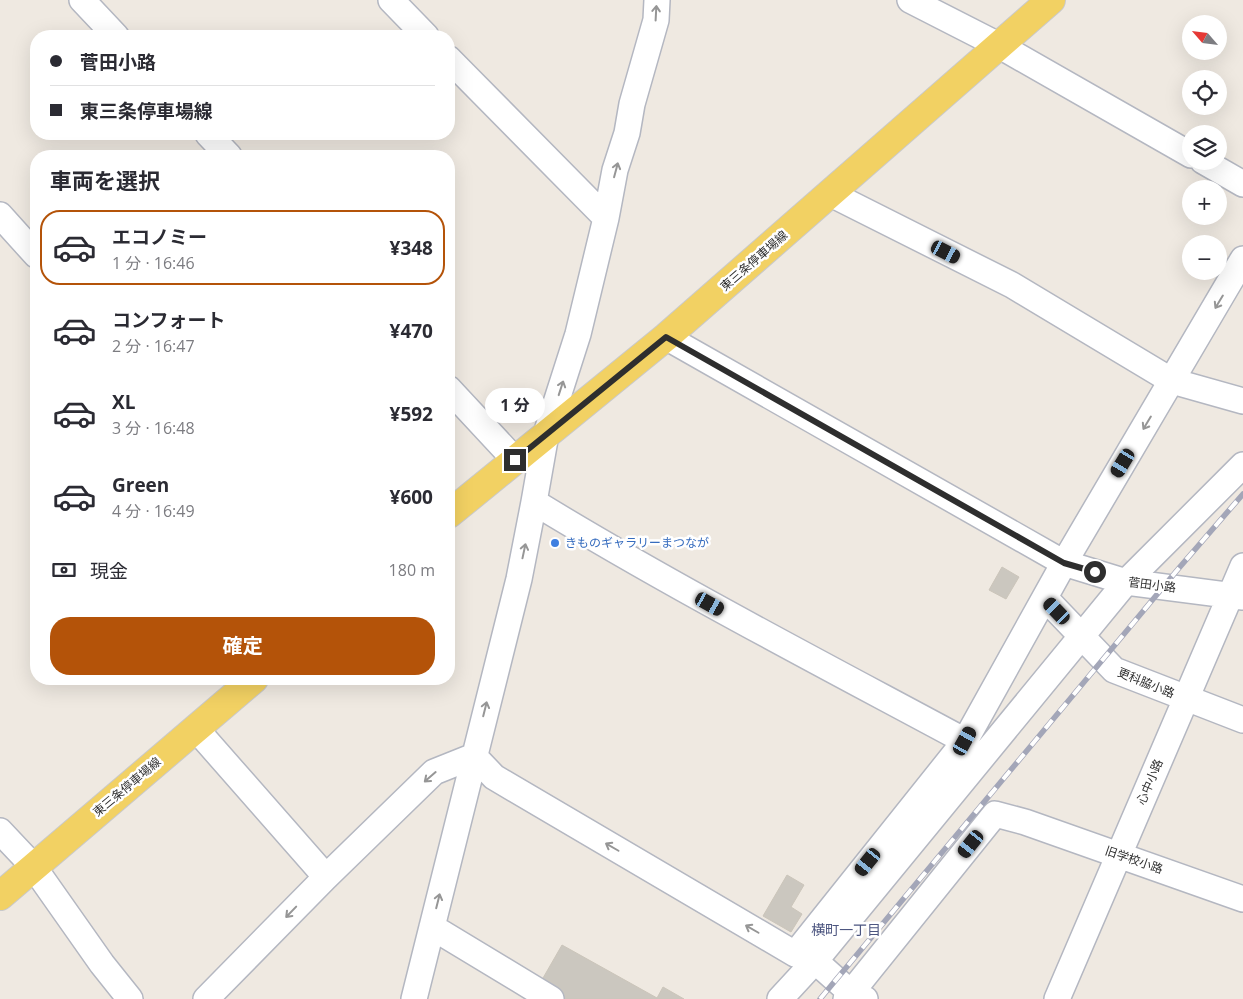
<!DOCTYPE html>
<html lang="ja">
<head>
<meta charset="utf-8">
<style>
	body { margin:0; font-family:"Open Sans","Noto Sans JP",sans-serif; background:#f7f7f7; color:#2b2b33; height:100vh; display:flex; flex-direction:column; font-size:19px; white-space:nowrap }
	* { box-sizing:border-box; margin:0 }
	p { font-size:16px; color:#7c7c81 }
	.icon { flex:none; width:28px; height:28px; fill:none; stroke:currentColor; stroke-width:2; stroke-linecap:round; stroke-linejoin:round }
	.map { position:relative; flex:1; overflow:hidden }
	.drawer { position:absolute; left:30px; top:150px; width:425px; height:535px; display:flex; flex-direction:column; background:#fff; border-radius:20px; box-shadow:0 5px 20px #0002 }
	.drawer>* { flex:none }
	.banner { position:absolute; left:30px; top:30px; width:425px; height:110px; border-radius:20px; box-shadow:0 5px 20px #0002; display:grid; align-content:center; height:110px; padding:0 20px; background:#fff }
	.needle { width:32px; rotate:298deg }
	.buttons { position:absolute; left:1182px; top:15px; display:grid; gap:10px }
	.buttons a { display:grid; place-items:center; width:45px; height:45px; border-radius:50%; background:#fff; box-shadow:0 5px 20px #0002; font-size:25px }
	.end { position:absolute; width:22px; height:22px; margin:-11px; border:6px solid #2e2e2e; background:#fff; box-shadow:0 0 0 2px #fff }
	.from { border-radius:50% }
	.bubble { position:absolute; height:35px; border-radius:18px; background:#fff; box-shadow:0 5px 20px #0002; font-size:16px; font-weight:700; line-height:35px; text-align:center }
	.car { position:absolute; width:15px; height:30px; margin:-15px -8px; border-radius:6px; box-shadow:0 0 4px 1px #0007; background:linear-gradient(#222 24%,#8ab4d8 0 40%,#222 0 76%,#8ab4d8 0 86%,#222 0) }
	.banner b { display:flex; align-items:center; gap:18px; height:48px; font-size:19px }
	.banner b+b { border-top:1px solid #e1e1e2 }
	.banner i { width:12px; height:12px; background:#2b2b33 }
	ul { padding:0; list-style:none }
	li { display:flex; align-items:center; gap:15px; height:75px; margin:0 10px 8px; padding:0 10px; border:2px solid transparent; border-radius:20px }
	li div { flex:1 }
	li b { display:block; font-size:19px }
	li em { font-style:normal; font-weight:700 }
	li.active { border-color:#b45309 }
	li>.icon { width:45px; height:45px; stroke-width:1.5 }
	h2 { padding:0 20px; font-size:22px; line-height:60px }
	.pay { display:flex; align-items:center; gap:12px; height:55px; padding:0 20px; font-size:19px }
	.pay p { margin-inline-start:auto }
	.primary-button { display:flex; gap:10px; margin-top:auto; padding:10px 20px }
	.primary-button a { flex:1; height:58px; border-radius:20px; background:#b45309; color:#fff; font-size:20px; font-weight:700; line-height:58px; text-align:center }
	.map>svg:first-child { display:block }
	.building { fill:#cbc7bf; stroke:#cbc5ba }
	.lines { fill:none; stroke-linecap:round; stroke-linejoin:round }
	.minor-casing { stroke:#b4b7c1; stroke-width:28 }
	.major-casing { stroke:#c9c9c9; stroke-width:30 }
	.minor { stroke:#fff; stroke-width:25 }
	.major { stroke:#f2d163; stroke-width:28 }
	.rail-casing { stroke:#a3a6b8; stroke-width:5.5 }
	.rail { stroke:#fff; stroke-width:4; stroke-dasharray:11; stroke-linecap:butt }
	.oneway { stroke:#969696 }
	.route { stroke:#2e2e2e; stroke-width:6 }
	.shop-dot { fill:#3f7fe0; stroke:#fff; stroke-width:2 }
	.labels { text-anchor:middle; stroke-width:5; stroke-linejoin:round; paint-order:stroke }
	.street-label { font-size:12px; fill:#2e2e2e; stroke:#fff }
	.shop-label { font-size:12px; fill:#366cbe; stroke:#fff; text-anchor:start }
	.neighbourhood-label { font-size:14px; fill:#4d5680; stroke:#fff }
</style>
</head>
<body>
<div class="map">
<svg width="1243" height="999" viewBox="0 0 1243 999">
	<rect width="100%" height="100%" fill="#efe9e1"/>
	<!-- building -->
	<path class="building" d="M1002,567L1019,577L1006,599L989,590Z
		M787,875L804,885L791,907L802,914L791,932L763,916Z
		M562,945L657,998L663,987L684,999H564L539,985Z"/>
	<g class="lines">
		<defs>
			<path id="minor" d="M82,0L116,36
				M391,0L426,36
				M910,0L1000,46L1191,155
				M449,59L606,218
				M208,134L229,156
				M1203,161L1243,184
				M831,194L1012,285L1172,381L1243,401
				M0,215L36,255
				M666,337L1064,563L1126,582L1243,597
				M449,389L515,460
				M534,502C675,588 820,663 965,741
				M1045,598L1114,670L1243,720
				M196,729L326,877
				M474,756L494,777L795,954L815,961L850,992L865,999
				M0,831L33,866L102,964L130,999
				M432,927L551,999
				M795,954L965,741L1064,563L1243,259
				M206,999L326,877L434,772L474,756
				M414,999L519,579L534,502L546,434L578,334L606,218L615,170L627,133L632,104L656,20L657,0
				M780,999L815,961L1126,582L1243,465
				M846,999L995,814L1025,822L1243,899
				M1057,999L1243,566"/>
			<path id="major" d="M449,514L666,337L1051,0
				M0,896L254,679"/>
		</defs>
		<!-- minor casing -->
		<use href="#minor" class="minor-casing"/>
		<!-- major casing -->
		<use href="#major" class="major-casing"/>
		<!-- minor -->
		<use href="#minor" class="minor"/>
		<!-- major -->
		<use href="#major" class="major"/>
		<defs>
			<path id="rail" d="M820,999L1179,568L1243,494"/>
		</defs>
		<!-- rail casing -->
		<use href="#rail" class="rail-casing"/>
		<!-- rail -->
		<use href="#rail" class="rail"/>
	</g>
	<!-- one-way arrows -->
	<defs><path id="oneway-shaft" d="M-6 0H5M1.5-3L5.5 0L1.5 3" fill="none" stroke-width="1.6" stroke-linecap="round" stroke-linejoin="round" transform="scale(1.25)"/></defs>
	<g class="oneway">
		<use href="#oneway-shaft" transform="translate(656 13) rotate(-87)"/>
		<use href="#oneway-shaft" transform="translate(616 170) rotate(-75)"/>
		<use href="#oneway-shaft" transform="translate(1219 302) rotate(121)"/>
		<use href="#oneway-shaft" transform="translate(561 388) rotate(-72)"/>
		<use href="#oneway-shaft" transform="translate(1147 423) rotate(121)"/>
		<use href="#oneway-shaft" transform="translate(524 551) rotate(-78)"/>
		<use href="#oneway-shaft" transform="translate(485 709) rotate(-76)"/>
		<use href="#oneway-shaft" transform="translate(430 777) rotate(139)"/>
		<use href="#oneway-shaft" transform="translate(612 847) rotate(-150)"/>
		<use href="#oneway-shaft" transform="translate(438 901) rotate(-76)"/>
		<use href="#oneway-shaft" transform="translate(291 912) rotate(134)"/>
		<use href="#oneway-shaft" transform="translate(752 929) rotate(-150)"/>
	</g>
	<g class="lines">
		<!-- route -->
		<path class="route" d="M515,460L666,337L1064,563L1095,572"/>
	</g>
	<!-- markers -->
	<circle class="shop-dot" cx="555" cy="543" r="5"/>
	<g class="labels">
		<!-- street labels -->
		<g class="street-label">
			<text transform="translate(754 261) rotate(-41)" y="4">東三条停車場線</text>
			<text transform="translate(1152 585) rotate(7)" y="4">菅田小路</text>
			<text transform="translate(1146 683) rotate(22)" y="4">更科脇小路</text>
			<text transform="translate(1150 782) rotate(-67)" y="4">心中小路</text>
			<text transform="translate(127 787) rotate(-40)" y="4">東三条停車場線</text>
			<text transform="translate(1134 860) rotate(19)" y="4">旧学校小路</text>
		</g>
		<!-- shop labels -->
		<g class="shop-label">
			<text x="565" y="547">きものギャラリーまつなが</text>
		</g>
		<!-- neighbourhood labels -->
		<g class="neighbourhood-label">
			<text x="846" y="935">横町一丁目</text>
		</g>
	</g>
</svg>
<div class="buttons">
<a><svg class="needle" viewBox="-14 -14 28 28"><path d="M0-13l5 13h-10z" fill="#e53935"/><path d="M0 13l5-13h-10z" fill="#7c7c81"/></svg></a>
<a><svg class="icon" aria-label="locate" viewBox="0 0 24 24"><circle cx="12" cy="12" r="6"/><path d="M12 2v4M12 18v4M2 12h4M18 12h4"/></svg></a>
<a><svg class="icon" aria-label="layers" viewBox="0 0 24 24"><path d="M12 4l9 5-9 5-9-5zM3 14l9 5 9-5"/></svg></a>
<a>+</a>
<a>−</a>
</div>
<i class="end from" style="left:1095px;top:572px"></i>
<i class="end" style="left:515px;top:460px"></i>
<div class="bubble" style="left:485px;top:388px;width:60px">1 分</div>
<i class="car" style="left:946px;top:252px;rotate:117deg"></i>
<i class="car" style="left:1123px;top:463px;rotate:211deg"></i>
<i class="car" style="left:710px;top:604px;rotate:119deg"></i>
<i class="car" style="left:1057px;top:611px;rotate:316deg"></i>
<i class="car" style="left:965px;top:741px;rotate:29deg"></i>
<i class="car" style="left:971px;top:844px;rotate:219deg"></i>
<i class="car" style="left:868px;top:862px;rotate:219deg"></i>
<div class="banner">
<b><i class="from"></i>菅田小路</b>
<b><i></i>東三条停車場線</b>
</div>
<section class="drawer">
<h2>車両を選択</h2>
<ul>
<li class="active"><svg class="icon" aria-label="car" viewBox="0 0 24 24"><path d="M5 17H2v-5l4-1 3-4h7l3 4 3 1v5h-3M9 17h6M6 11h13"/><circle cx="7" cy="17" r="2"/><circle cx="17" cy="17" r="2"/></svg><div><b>エコノミー</b><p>1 分 · 16:46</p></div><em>¥348</em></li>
<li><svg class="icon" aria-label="car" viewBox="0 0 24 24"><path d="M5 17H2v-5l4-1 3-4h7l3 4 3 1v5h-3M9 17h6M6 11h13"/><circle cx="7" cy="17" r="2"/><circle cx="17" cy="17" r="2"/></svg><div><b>コンフォート</b><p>2 分 · 16:47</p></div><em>¥470</em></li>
<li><svg class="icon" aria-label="car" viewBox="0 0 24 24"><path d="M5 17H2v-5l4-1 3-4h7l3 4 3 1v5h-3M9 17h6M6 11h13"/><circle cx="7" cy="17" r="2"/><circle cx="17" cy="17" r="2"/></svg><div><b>XL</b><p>3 分 · 16:48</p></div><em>¥592</em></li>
<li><svg class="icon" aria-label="car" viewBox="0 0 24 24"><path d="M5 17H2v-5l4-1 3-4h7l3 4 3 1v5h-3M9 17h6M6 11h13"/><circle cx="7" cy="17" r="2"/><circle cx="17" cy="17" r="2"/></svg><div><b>Green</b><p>4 分 · 16:49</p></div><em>¥600</em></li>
</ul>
<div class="pay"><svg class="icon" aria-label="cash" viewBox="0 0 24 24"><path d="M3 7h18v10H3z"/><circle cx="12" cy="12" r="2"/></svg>現金<p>180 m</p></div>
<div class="primary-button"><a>確定</a></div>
</section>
</div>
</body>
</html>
